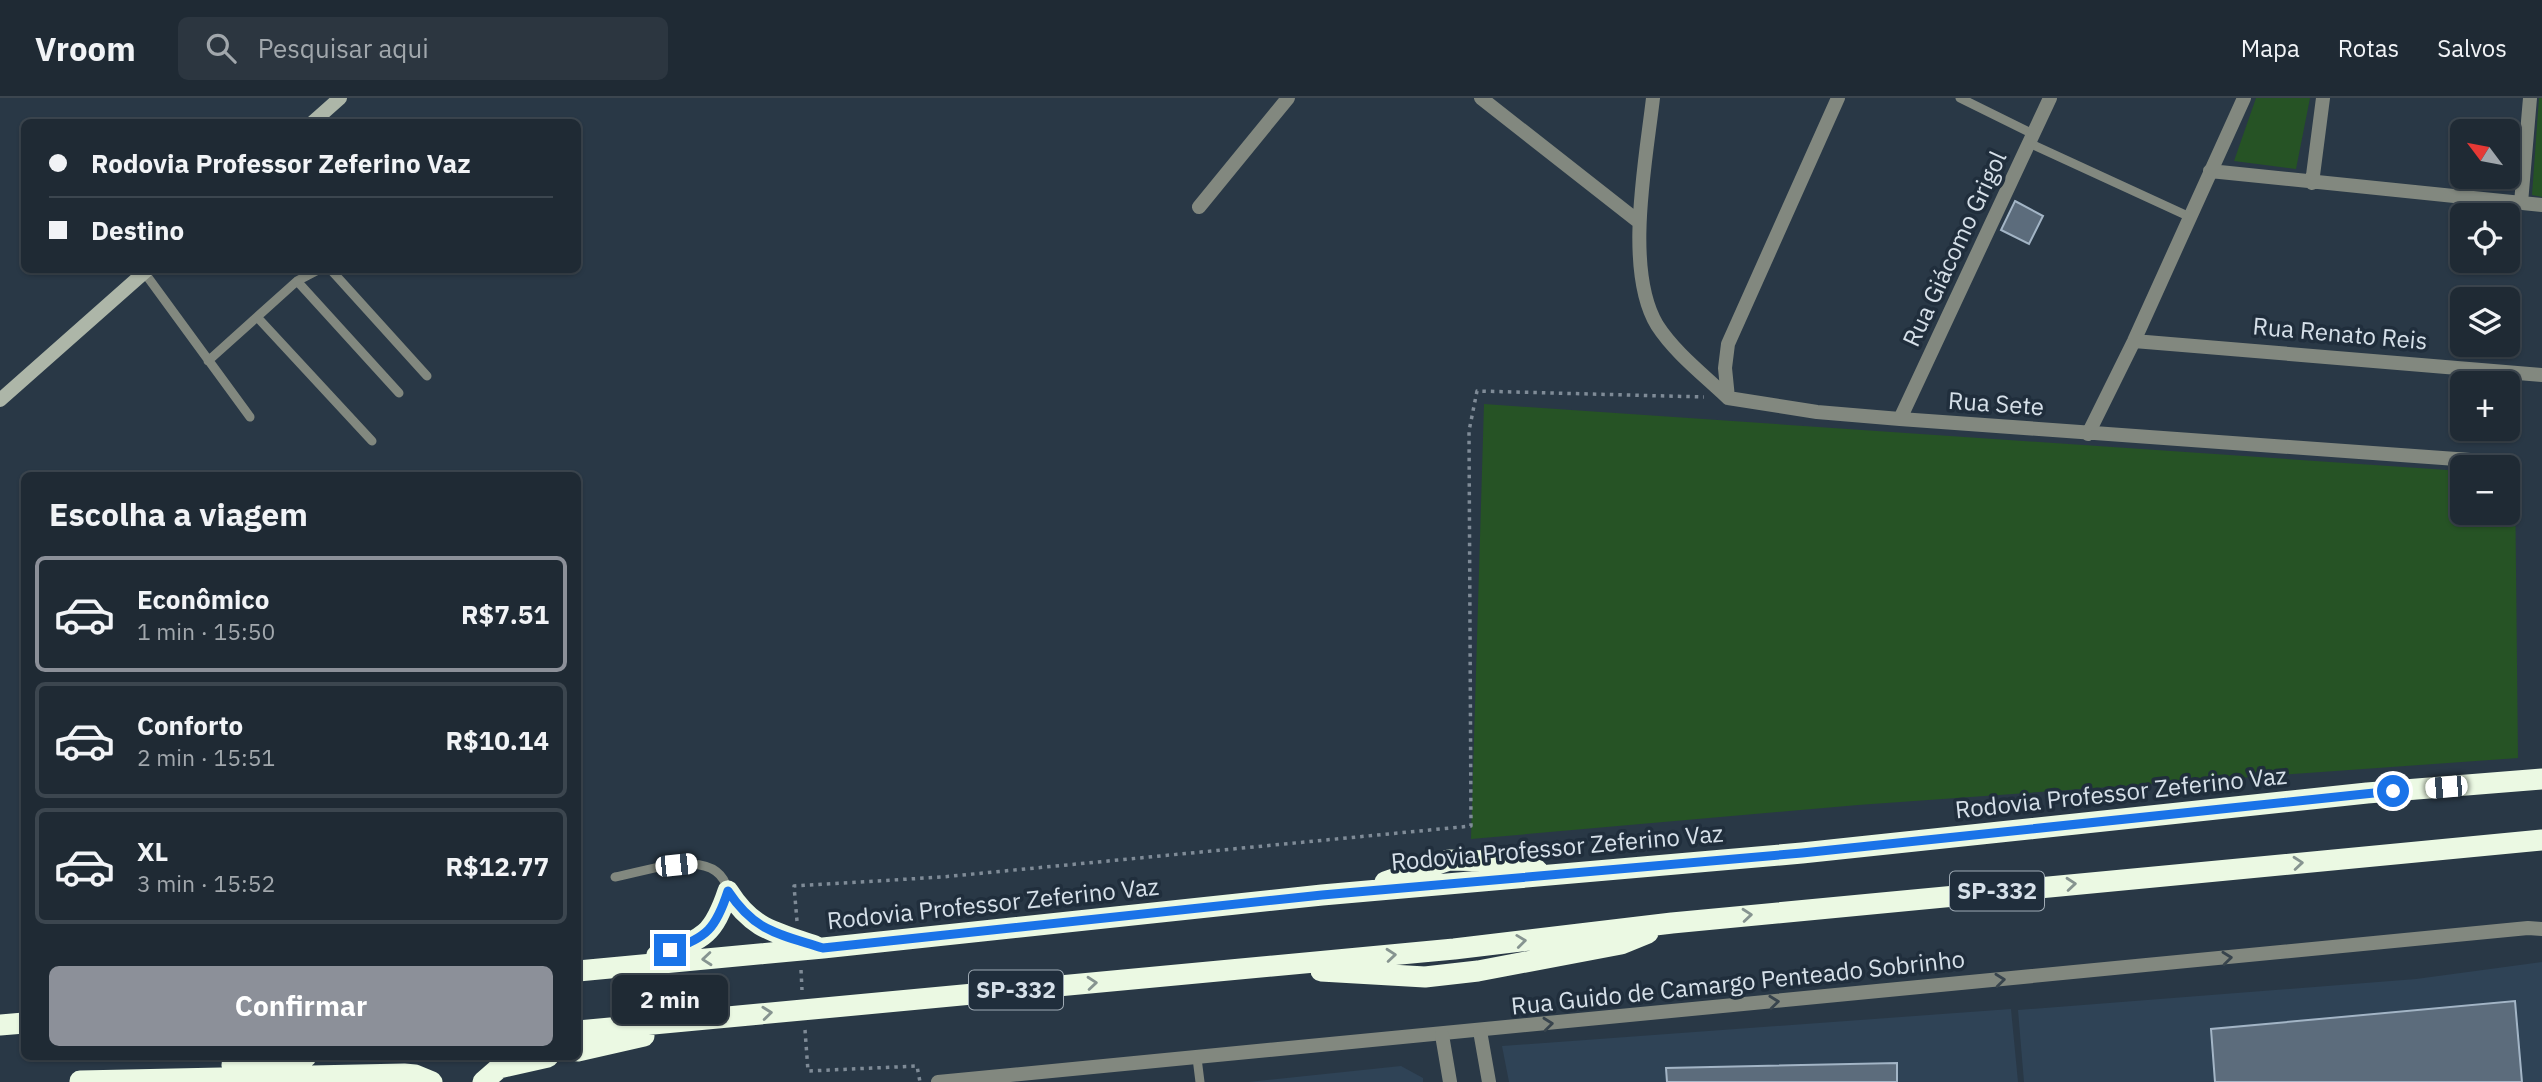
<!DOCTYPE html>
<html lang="pt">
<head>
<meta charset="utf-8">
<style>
	body { margin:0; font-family:"IBM Plex Sans",sans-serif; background:#2c3640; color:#f1f3f6; height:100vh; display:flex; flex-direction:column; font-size:26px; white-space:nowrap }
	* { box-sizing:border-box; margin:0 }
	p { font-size:23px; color:#a1a7ac }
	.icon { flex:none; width:38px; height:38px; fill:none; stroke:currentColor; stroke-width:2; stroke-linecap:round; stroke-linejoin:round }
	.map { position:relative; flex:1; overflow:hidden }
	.drawer { position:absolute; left:21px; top:374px; width:560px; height:588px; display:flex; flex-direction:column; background:#1f2a34; border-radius:10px; box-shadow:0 2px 5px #0004,0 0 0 2px #3c464f }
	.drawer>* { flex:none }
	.top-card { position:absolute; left:21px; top:21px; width:560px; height:154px; border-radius:10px; box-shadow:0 2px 5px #0004,0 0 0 2px #3c464f; display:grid; align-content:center; height:154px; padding:0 28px; background:#1f2a34 }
	.needle { width:46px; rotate:302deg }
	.fabs { position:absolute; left:2450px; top:21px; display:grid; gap:14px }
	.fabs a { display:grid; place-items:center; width:70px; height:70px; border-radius:10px; background:#1f2a34; box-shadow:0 2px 5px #0004,0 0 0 2px #3c464f; font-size:35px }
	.end { position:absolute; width:32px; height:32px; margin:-16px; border:9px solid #1a73e8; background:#fff; box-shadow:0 0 0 4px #fff }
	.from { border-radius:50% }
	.bubble { position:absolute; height:49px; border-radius:10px; background:#1f2a34; box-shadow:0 2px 5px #0004,0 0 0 2px #3c464f; font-size:23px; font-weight:800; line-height:49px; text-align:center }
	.car { position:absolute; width:21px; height:42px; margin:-21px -10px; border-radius:9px; box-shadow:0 0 5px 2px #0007; background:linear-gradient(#fff 24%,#345 0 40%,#fff 0 76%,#345 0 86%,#fff 0) }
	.top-card b { display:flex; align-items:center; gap:24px; height:66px; font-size:26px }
	.top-card b+b { border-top:2px solid #3c464f }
	.top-card i { width:18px; height:18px; background:#f1f3f6 }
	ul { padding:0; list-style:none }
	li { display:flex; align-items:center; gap:21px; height:116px; margin:0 14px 10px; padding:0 14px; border:4px solid #3c464f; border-radius:10px }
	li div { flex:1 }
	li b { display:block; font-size:26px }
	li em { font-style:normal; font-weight:800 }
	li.active { border-color:#8c9099 }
	li>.icon { width:63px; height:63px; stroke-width:1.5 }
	h2 { padding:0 28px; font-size:32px; line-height:84px }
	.button { display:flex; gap:14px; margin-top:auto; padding:14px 28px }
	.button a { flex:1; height:80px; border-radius:10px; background:#8c9099; color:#fff; font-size:28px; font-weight:800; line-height:80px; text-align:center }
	header { display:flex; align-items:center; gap:42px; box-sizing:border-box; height:98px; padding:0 35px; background:#1f2a34; border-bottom:2px solid #3c464f }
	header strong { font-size:33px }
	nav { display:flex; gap:38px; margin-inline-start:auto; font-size:24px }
	.search { width:490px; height:63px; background:#2c3640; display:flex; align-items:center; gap:18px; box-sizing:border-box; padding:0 24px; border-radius:10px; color:#a1a7ac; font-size:26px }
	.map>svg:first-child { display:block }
	.built { fill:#2f4356 }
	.green { fill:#265325 }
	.building { fill:#5c6c7c; stroke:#a3b5c6; stroke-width:2 }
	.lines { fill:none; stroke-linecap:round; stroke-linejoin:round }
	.path { stroke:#7f8b97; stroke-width:3.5; stroke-dasharray:3.5 5; stroke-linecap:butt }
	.service { stroke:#82887f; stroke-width:9 }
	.minor { stroke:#82887f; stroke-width:14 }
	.tertiary { stroke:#82887f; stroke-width:14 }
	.secondary { stroke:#adb6a8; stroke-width:14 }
	.motorway { stroke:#ebf9e3; stroke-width:21 }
	.oneway { stroke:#869490 }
	.oneway2 { stroke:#38444d }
	.route { stroke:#1a73e8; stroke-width:9 }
	.labels { text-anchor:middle; stroke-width:7; stroke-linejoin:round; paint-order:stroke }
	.shield { fill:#202e3c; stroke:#9fabb5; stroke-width:2 }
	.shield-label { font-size:23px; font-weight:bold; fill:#d6e0e9 }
	.street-label { font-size:24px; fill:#d6e0e9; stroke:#202e3c }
</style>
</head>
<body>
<header>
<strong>Vroom</strong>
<div class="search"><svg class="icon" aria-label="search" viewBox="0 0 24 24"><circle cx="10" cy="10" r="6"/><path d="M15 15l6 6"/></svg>Pesquisar aqui</div>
<nav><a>Mapa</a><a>Rotas</a><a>Salvos</a></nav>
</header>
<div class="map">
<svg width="2542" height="984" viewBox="0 0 2542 984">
	<rect width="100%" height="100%" fill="#293846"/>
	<!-- built -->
	<path class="built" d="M2542,864V984H2024L2018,912L2416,881Z
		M2011,911L2018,984H1509L1502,948Z
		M1401,968L1423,980V984H1248Z"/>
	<!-- green -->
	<path class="green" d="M2256,0H2310L2296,71L2234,63Z
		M2539,0H2542V99L2532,97Z
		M1484,306L2462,373V415H2508V376L2515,377L2518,660L1858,707L1471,741Z"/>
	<!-- building -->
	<path class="building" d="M2015,103L2043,118L2029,146L2001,132Z
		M2515,903L2522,984H2215L2211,931Z
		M1897,965V984H1667L1666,970Z"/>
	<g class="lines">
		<!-- path -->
		<path class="path" d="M797,823L794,788L942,779L1471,728L1469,333L1477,293L1704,299
			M801,872L802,892
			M805,932L808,973L917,968L920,984"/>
		<!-- service -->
		<path class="service" d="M1960,0L2033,36
			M2029,45L2190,119
			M144,174L250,319
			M297,183L399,295
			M258,220L372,343
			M208,263L297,183L318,172H331L427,278
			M615,779C648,773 718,746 728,793
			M1197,960L1200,984"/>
		<!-- minor -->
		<path class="minor" d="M1481,0L1639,124
			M1653,0C1646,62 1624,172 1657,227C1675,255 1704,277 1728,300
			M2210,73L2542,107
			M2312,85L2323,0
			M2521,105L2530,0
			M1199,109L1288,0
			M2134,243L2542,277
			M1728,300L1817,314L1900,321L2512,365
			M1728,300L1725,270L1728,246L1838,0
			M1900,321L2050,0
			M2088,336L2134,243L2244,0
			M938,984L2528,830L2542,831"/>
		<!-- tertiary -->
		<path class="tertiary" d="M1480,933L1489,984
			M1442,937L1450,984"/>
		<!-- secondary -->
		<path class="secondary" d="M313,24L340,0
			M0,302L147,172"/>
		<!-- motorway -->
		<path class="motorway" d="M1385,784L1449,762L1492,763L1537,772
			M728,793C752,831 774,834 815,848
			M657,857C701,841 712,841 728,793
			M578,873L823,850L1322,797L1802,755L2367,695L2542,681
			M1321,873L1425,879L1478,873L1621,846L1648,835
			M0,927L24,925
			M578,933L1454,851L1672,825L2542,742
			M578,953L644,938
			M232,967L306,959
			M80,983L404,976L415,977L432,984
			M483,984L499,970L548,959"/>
	</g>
	<!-- one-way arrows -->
	<defs><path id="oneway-chevron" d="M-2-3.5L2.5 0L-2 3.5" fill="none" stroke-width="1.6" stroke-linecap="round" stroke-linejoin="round" transform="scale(1.75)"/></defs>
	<g class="oneway">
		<use href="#oneway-chevron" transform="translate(2298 765) rotate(-5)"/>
		<use href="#oneway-chevron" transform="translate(2071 786) rotate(-5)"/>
		<use href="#oneway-chevron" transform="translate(1747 817) rotate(-5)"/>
		<use href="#oneway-chevron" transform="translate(1521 843) rotate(-7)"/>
		<use href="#oneway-chevron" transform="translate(1391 857) rotate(-5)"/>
		<use href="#oneway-chevron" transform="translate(707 861) rotate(175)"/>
		<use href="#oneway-chevron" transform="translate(1092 885) rotate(-5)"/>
		<use href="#oneway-chevron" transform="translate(767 915) rotate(-6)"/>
	</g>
	<g class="oneway2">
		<use href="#oneway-chevron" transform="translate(2227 860) rotate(-6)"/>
		<use href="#oneway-chevron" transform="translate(2000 882) rotate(-6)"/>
		<use href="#oneway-chevron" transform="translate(1774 904) rotate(-6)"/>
		<use href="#oneway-chevron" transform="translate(1548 926) rotate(-6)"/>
	</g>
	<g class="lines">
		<!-- route -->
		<path class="route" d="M670,852C707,840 716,830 728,793C755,834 779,836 823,850L1322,797L1802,755L2393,693"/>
	</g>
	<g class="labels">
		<!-- shield labels -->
		<g class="shield">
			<rect x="1950" y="773.5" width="94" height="39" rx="5"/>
			<rect x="969" y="872.5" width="94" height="39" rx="5"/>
		</g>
		<g class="shield-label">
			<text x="1997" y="801">SP-332</text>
			<text x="1016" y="900">SP-332</text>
		</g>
		<!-- street labels -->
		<g class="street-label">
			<text transform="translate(1955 151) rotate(-65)" y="8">Rua Giácomo Grigol</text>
			<text transform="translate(2340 236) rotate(5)" y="8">Rua Renato Reis</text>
			<text transform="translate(1996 306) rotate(4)" y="8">Rua Sete</text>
			<text transform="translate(2121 695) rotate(-6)" y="8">Rodovia Professor Zeferino Vaz</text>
			<text transform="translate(1557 750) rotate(-5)" y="8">Rodovia Professor Zeferino Vaz</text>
			<text transform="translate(993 806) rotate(-6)" y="8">Rodovia Professor Zeferino Vaz</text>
			<text transform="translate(1738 885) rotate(-6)" y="8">Rua Guido de Camargo Penteado Sobrinho</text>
		</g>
	</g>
</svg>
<div class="fabs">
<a><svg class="needle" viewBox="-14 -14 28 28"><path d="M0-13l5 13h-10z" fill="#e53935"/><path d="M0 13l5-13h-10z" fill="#a1a7ac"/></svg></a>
<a><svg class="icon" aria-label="locate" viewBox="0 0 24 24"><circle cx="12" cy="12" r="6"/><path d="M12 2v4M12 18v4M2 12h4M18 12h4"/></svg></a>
<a><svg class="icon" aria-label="layers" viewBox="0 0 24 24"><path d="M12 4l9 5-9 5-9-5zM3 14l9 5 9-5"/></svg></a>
<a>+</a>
<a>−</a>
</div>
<i class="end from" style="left:2393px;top:693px"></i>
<i class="end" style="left:670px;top:852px"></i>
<div class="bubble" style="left:612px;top:877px;width:116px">2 min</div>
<i class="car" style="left:2446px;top:689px;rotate:265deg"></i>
<i class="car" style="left:676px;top:767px;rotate:84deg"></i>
<div class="top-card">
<b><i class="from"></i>Rodovia Professor Zeferino Vaz</b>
<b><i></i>Destino</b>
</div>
<section class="drawer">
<h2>Escolha a viagem</h2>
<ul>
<li class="active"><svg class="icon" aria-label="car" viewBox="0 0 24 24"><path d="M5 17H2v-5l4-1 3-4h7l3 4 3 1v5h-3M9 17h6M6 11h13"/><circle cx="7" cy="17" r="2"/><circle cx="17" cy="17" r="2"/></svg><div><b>Econômico</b><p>1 min · 15:50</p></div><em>R$7.51</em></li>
<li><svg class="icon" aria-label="car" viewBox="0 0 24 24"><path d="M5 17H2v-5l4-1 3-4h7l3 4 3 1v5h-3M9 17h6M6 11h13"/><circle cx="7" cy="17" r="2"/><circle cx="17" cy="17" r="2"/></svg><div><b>Conforto</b><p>2 min · 15:51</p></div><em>R$10.14</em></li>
<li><svg class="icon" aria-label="car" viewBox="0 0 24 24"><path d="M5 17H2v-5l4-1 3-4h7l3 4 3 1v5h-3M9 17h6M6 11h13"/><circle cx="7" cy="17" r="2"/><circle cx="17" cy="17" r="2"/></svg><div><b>XL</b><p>3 min · 15:52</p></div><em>R$12.77</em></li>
</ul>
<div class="button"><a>Confirmar</a></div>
</section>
</div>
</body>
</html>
